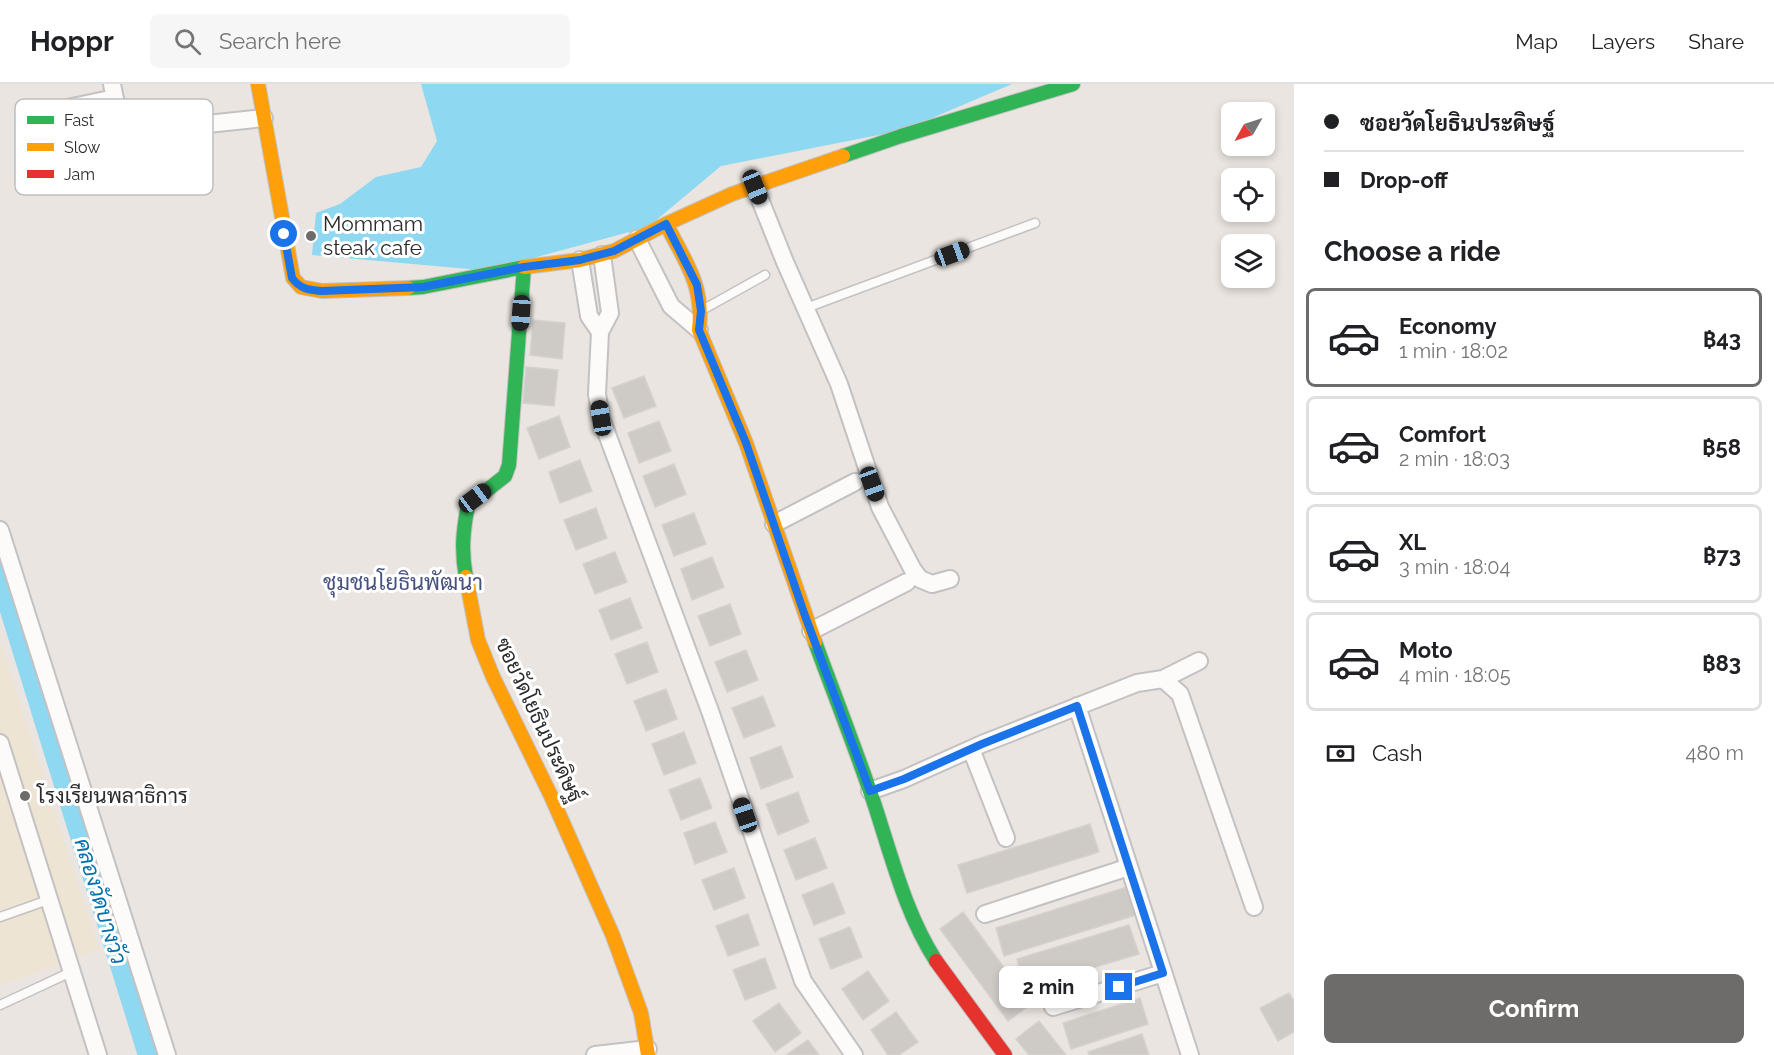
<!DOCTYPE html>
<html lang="en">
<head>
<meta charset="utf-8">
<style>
	body { margin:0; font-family:Raleway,Sarabun,sans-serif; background:#f6f6f6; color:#202124; height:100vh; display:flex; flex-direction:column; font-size:22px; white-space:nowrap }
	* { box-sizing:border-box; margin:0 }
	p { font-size:20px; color:#757577 }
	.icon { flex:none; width:33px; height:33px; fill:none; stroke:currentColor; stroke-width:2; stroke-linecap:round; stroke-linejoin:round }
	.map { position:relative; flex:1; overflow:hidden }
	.drawer { display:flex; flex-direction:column; background:#fff; width:480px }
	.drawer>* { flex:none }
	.top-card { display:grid; align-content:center; height:132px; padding:0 30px; background:#fff }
	.needle { width:39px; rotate:231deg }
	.fabs { position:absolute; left:1221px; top:18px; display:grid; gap:12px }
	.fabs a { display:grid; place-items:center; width:54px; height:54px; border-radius:9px; background:#fff; box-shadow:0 3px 9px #0003; font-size:30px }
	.end { position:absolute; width:27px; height:27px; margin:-14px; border:8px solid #1a73e8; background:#fff; box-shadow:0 0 0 3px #fff }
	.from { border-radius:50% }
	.bubble { position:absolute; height:42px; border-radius:9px; background:#fff; box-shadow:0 3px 9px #0003; font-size:20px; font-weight:700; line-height:42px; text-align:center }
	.car { position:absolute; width:18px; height:36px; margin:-18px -9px; border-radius:8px; box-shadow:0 0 4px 2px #0007; background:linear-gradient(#222 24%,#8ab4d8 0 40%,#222 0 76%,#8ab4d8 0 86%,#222 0) }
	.top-card b { display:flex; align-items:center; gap:21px; height:57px; font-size:22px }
	.top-card b+b { border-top:2px solid #e0e0e0 }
	.top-card i { width:15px; height:15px; background:#202124 }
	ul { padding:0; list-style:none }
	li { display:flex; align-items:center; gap:18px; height:99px; margin:0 12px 9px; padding:0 18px; border:3px solid #e0e0e0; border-radius:9px }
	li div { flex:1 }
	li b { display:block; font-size:22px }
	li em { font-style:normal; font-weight:700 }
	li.active { border-color:#6e6c6a }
	li>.icon { width:54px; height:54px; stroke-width:1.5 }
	h2 { padding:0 30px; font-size:27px; line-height:72px }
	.pay { display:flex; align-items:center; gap:15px; height:66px; padding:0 30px; font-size:22px }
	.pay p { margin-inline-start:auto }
	.action { display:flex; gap:12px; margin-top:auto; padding:12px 30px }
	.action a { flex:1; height:69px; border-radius:9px; background:#6e6c6a; color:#fff; font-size:24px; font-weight:700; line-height:69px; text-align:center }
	header { display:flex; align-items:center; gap:36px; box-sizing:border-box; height:84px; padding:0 30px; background:#fff; border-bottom:2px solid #e0e0e0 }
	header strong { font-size:28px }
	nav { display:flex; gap:33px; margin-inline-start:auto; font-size:21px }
	.search { width:420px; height:54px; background:#f6f6f6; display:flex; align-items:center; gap:15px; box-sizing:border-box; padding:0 21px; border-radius:9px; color:#757577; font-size:22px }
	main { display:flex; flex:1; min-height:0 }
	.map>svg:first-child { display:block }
	.education { fill:#eee4d4 }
	.water { fill:#8ed8f2 }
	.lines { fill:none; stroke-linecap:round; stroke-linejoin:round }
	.canal { stroke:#8ed8f2; stroke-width:22 }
	.building { fill:#cecbc7; stroke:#d5d1cc; stroke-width:1.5 }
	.lane-casing { stroke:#c3c1c2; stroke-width:11 }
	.street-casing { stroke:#c3c1c2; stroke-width:20 }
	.fast-casing { stroke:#c3c1c2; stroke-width:16 }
	.slow-casing { stroke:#c3c1c2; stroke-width:16 }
	.jam-casing { stroke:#c3c1c2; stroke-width:16 }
	.lane { stroke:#fcfbfa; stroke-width:8 }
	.street { stroke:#fcfbfa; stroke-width:16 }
	.fast { stroke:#30b455; stroke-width:14 }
	.slow { stroke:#ff9f0a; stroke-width:14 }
	.jam { stroke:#e5322d; stroke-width:14 }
	.route { stroke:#1a73e8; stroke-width:8 }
	.poi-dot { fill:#6e6c6a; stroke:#fff; stroke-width:2 }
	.labels { text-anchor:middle; stroke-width:6; stroke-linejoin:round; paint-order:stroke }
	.poi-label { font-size:21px; fill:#2b2b2b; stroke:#fff; text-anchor:start }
	.street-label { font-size:21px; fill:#2b2b2b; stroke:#fff }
	.neighbourhood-label { font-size:22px; fill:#475180; stroke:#fff }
	.water-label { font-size:22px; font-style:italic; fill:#026fa9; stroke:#fff }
	.key { fill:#fff; stroke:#bfbfbf; stroke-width:1.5 }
	.key-label { font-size:16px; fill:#2b2b2b }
</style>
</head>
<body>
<header>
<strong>Hoppr</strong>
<div class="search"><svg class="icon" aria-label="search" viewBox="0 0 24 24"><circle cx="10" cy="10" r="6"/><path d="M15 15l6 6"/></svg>Search here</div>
<nav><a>Map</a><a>Layers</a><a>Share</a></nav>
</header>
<main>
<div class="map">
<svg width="1294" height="971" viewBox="0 0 1294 971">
	<rect width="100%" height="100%" fill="#eae5e0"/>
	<!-- education -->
	<path class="education" d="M0,557L99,866L0,901Z"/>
	<!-- water -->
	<path class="water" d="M421,0H1012L904,46L721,82L648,143L544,171L491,187L312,171L316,129L340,120L376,93L421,83L437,57Z"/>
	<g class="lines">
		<!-- canal -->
		<path class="canal" d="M0,491L149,971"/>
	</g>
	<!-- building -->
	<path class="building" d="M533,236L565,239L562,275L530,271Z
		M526,283L558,286L554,322L523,319Z
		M644,292L656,322L624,334L612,304Z
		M559,332L570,363L539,375L527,344Z
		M659,337L671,367L639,379L628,349Z
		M580,376L592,407L560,419L549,388Z
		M674,380L686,410L655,423L643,392Z
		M596,424L607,454L576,466L564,436Z
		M694,429L706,460L674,472L662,441Z
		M615,468L627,498L595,510L583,480Z
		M712,473L724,503L692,516L681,485Z
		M630,514L642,544L611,556L599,526Z
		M730,520L741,550L710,562L698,532Z
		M647,558L658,588L627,600L615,570Z
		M746,566L758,596L727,608L715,578Z
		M666,605L677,635L646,647L634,617Z
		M763,612L775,642L744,654L732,624Z
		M684,648L696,679L664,691L652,660Z
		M781,662L793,693L761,705L750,674Z
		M700,694L712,724L681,736L669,706Z
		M798,708L809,738L778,751L766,720Z
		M715,738L727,768L695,780L684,749Z
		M1090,740L1099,768L967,809L958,781Z
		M815,754L827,784L796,796L784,766Z
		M734,784L745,814L714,826L702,796Z
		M833,799L845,829L814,841L802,811Z
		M1127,803L1136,831L1004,872L996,844Z
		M963,828L1031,920L1008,937L940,845Z
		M748,830L759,861L728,872L716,842Z
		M1129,841L1139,870L1025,904L1017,875Z
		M850,843L862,873L831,885L819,855Z
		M765,874L776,904L745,916L733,886Z
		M868,887L889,917L863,936L842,905Z
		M1289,909L1294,917V948L1278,957L1260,924Z
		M1140,914L1148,940L1071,965L1063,939Z
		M779,919L801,949L775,968L753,937Z
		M896,928L918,958L899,971H888L871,946Z
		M1039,937L1066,971H1029L1016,955Z
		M1142,950L1149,971H1089L1088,968Z
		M808,956L819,971H786Z"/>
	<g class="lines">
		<defs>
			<path id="lane" d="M806,224L1035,139
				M704,225L765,191
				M0,833L48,816
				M0,921L71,888"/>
			<path id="street" d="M112,0L127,77
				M122,49L264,34
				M63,100L47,39L49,33L58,26L115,14
				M755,103L785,178L839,300L880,423L913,486L920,495L932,500L950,495
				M637,155L671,222L699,246
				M602,171L610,229L600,248L597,310L601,334L710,627L803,897L854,971
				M580,176L589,232L600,248
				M774,440L855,398
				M0,446L167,971
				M811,547L907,498
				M1163,595L1199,577
				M1077,622L1190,971
				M0,659L98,971
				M971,665L1006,754
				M870,707L904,695L982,660L1137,599L1163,595L1180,610L1254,823
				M985,830L1129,783
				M1053,923L1163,889
				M595,971L648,965"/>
			<path id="fast" d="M843,72L901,52L1073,0
				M408,204L423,203L524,183L509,381L505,392L468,421C463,447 461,467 466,493
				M815,558C834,610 855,663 873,716C891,770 905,829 936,877"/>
			<path id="slow" d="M258,0L293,194L301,203L322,207L408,204
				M666,140C686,179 704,201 699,246L746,359L815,558
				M524,183L580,176L614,167L666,140L732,110L843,72
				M466,493L478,556L493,593L551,712L613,852L641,929L648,971"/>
			<path id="jam" d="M936,877L1005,971"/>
		</defs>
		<!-- lane casing -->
		<use href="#lane" class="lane-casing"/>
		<!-- street casing -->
		<use href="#street" class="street-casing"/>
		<!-- fast casing -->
		<use href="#fast" class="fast-casing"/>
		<!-- slow casing -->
		<use href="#slow" class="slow-casing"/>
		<!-- jam casing -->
		<use href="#jam" class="jam-casing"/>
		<!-- lane -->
		<use href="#lane" class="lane"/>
		<!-- street -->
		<use href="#street" class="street"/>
		<!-- fast -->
		<use href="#fast" class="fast"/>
		<!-- slow -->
		<use href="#slow" class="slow"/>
		<!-- jam -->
		<use href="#jam" class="jam"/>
	</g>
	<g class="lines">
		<!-- route -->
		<path class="route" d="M284,150L292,194C300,205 309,206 322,207L423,203L524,183L580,176L614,167L666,140L697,201L701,227L699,246L746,359L804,529L870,707L904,695L982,660L1077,622L1163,889L1119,903"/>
	</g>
	<!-- markers -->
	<g class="poi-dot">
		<circle cx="311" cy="152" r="6"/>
		<circle cx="25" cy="712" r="6"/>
	</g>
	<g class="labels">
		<!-- poi labels -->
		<g class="poi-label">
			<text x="323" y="147">Mommam<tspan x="323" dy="24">steak cafe</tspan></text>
			<text x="37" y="719">โรงเรียนพลาธิการ</text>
		</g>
		<!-- street labels -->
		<g class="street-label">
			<text transform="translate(539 636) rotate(65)" y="7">ซอยวัดโยธินประดิษฐ์</text>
		</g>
		<!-- neighbourhood labels -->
		<g class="neighbourhood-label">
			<text x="403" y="506">ชุมชนโยธินพัฒนา</text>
		</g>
		<!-- water labels -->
		<g class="water-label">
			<text transform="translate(101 817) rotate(73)" y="8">คลองวัดบางวัว</text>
		</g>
	</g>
	<!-- legend -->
	<rect x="15" y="15" width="198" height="96" rx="9" class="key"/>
	<rect x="27" y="32" width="27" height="8" fill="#30b455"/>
	<rect x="27" y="59" width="27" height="8" fill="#ff9f0a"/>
	<rect x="27" y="86" width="27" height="8" fill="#e5322d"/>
	<g class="key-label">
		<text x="64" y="42">Fast</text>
		<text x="64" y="69">Slow</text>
		<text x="64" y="96">Jam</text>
	</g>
</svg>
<div class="fabs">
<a><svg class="needle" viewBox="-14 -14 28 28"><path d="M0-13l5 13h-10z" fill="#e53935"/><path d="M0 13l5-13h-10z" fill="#757577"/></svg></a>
<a><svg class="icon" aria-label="locate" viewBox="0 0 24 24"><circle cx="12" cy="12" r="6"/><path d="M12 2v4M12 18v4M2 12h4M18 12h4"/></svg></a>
<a><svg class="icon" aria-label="layers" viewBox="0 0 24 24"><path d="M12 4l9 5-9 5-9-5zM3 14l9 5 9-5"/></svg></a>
</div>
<i class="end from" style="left:284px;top:150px"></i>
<i class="end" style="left:1119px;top:903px"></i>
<div class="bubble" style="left:999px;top:882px;width:99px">2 min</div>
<i class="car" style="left:755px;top:103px;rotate:158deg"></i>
<i class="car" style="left:952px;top:170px;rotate:70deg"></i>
<i class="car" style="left:521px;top:229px;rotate:184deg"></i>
<i class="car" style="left:601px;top:334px;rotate:351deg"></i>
<i class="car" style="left:872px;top:400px;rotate:160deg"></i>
<i class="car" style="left:475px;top:414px;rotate:53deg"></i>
<i class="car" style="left:745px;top:731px;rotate:341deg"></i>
</div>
<section class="drawer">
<div class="top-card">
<b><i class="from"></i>ซอยวัดโยธินประดิษฐ์</b>
<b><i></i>Drop-off</b>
</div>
<h2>Choose a ride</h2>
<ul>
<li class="active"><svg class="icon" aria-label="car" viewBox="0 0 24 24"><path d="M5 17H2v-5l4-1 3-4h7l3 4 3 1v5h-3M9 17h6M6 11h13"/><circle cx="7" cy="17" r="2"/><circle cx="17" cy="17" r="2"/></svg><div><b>Economy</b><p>1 min · 18:02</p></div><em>฿43</em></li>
<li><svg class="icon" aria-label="car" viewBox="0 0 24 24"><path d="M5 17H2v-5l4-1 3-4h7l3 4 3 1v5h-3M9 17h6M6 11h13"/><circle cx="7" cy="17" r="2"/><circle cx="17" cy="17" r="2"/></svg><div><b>Comfort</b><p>2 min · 18:03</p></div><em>฿58</em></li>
<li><svg class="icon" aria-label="car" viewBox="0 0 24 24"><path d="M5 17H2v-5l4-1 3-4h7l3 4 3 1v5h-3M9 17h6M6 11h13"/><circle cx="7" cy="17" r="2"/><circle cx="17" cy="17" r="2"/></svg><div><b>XL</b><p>3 min · 18:04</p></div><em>฿73</em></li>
<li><svg class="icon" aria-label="car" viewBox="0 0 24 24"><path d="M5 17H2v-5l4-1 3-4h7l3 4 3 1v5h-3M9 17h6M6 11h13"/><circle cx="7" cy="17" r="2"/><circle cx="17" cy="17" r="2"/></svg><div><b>Moto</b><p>4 min · 18:05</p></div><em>฿83</em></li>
</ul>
<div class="pay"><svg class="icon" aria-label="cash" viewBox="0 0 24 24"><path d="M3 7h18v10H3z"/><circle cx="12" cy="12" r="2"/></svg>Cash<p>480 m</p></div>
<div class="action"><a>Confirm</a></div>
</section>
</main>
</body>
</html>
